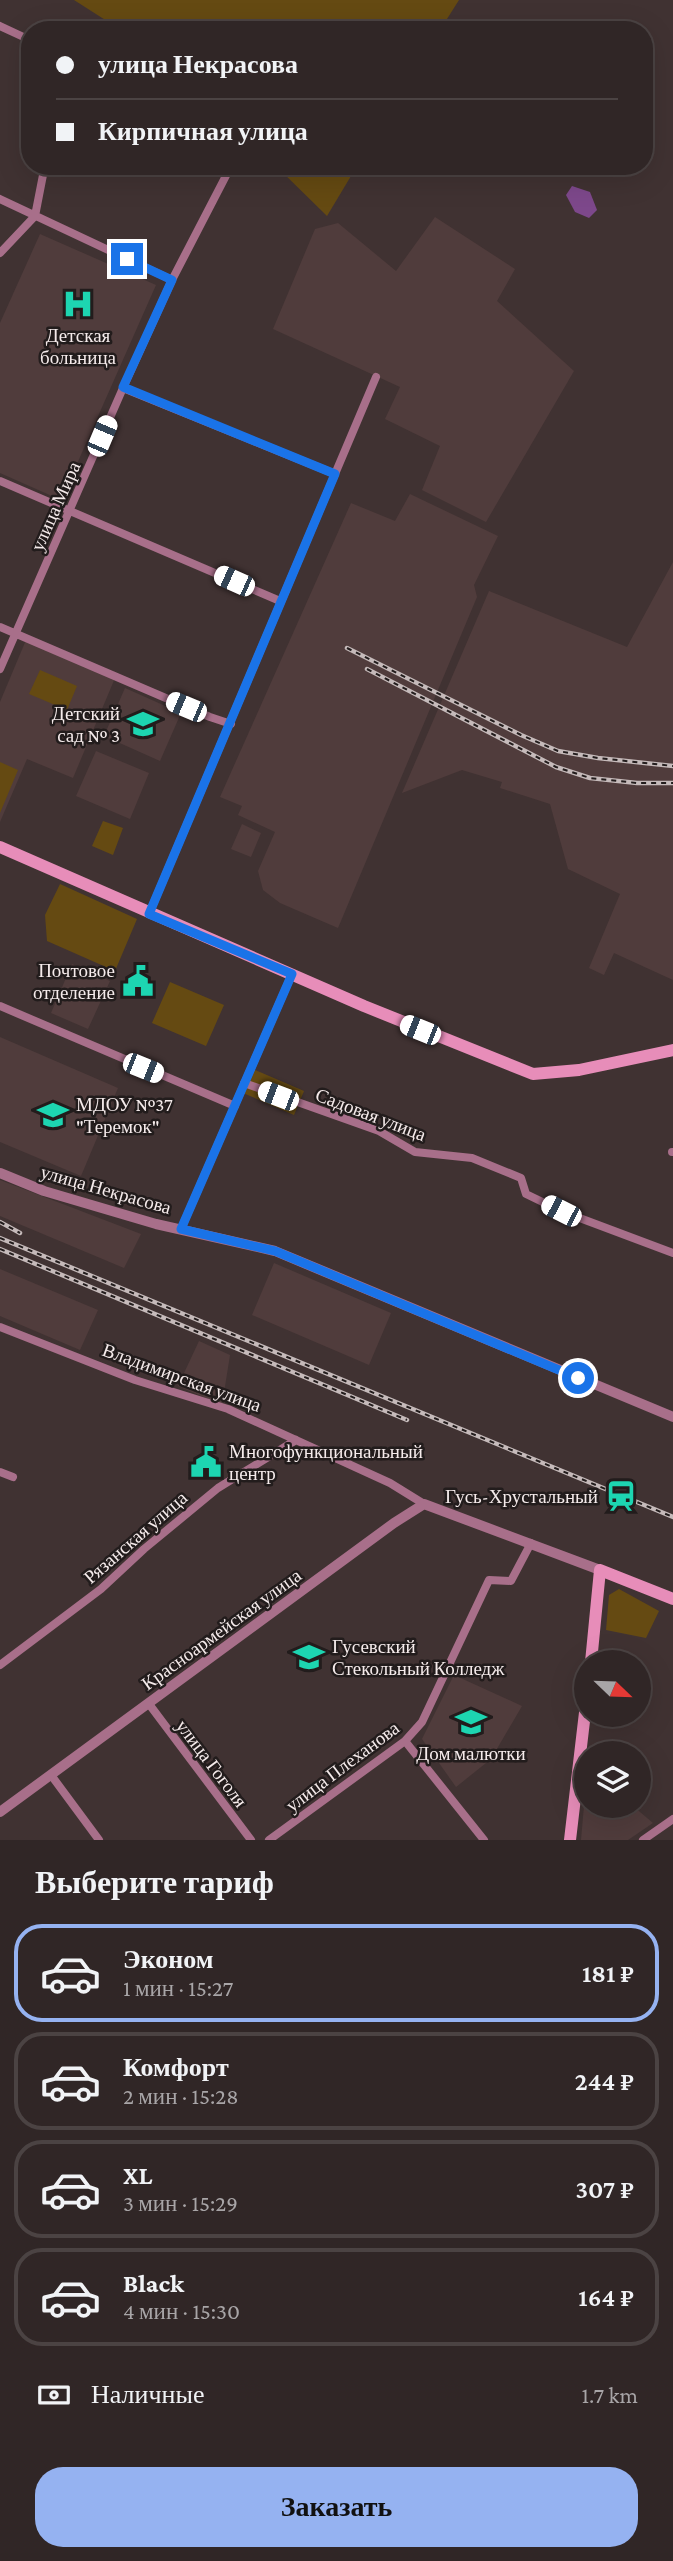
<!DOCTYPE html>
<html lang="ru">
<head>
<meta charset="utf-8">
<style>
	body { margin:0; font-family:"Crimson Pro",serif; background:#3c3232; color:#f1f3f6; height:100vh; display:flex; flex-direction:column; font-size:26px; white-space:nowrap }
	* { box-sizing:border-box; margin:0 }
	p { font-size:23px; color:#a8a5a7 }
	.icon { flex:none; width:38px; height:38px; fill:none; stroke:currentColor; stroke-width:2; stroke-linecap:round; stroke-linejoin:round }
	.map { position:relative; height:1840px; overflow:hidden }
	.side { display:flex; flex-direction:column; background:#302626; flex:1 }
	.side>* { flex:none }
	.hud { position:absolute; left:21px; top:21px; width:632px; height:154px; border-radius:28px; box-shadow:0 7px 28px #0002,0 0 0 2px #4b4343; display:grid; align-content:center; height:154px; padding:0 35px; background:#302626 }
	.needle { width:46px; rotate:113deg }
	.controls { position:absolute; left:574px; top:1650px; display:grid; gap:14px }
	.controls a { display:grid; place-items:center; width:77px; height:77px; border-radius:50%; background:#302626; box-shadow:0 7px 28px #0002,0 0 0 2px #4b4343; font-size:35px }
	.end { position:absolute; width:32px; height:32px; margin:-16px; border:9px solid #1a73e8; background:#fff; box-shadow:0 0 0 4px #fff }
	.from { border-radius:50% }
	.car { position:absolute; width:21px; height:42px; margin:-21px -10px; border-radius:9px; box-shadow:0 0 5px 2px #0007; background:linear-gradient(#fff 24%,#345 0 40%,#fff 0 76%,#345 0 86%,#fff 0) }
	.hud b { display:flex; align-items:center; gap:24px; height:66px; font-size:26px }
	.hud b+b { border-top:2px solid #4b4343 }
	.hud i { width:18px; height:18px; background:#f1f3f6 }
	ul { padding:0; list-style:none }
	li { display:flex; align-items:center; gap:21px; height:98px; margin:0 14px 10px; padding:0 21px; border:4px solid #4b4343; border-radius:28px }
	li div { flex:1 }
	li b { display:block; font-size:26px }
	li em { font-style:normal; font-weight:600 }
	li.selected { border-color:#95b2f1 }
	li>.icon { width:63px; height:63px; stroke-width:1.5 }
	h2 { padding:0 35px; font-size:32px; line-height:84px }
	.pay { display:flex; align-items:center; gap:18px; height:77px; padding:0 35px; font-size:26px }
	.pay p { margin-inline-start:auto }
	.primary-button { display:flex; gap:14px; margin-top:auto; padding:14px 35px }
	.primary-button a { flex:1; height:80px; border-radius:28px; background:#95b2f1; color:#111; font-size:28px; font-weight:600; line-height:80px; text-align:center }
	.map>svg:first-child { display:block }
	.built { fill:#503c3c }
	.green { fill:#654a12 }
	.water { fill:#7d488b }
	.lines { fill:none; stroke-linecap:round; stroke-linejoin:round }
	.minor { stroke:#a86f8a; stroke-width:8 }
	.tertiary { stroke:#a86f8a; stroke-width:10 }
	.secondary { stroke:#e78db9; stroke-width:12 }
	.rail-casing { stroke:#c5baba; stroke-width:4.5 }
	.rail { stroke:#221c1c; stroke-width:2; stroke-dasharray:5; stroke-linecap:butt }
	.route { stroke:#1a73e8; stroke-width:9 }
	.labels { text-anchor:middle; stroke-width:5; stroke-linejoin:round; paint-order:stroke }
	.poi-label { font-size:19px; fill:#f5ebeb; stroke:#221c1c; text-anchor:end }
	.street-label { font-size:19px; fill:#f5ebeb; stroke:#221c1c }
</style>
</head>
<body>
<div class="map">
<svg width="673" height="1840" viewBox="0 0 673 1840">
	<rect width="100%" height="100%" fill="#403232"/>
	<!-- built -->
	<path class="built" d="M435,217L515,269L497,301L574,371L486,522L422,490L440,446L385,419L400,387L273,329L315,229L338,223L396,271Z
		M40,234L156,285L61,500L0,473V323Z
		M410,494L498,536L474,585L477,597L338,928L280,903L263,890L258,871L275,832L238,815L242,806L220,797L351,503L395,521Z
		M673,562V980L614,953L604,975L589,968L620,894L568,869L550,804L500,788L502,782L462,770L402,793L489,591L627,647Z
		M26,640L115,678L73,778L27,759L0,822V702Z
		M125,688L181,713L160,761L104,736Z
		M96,751L149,773L130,819L76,796Z
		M242,824L261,833L251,857L231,849Z
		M72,964L110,981L88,1029L51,1013Z
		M0,1037L118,1088L81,1176L0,1142Z
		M0,1180L141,1234L124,1268L0,1216Z
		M274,1263L391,1313L369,1365L252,1315Z
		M0,1269L98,1310L80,1350L0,1316Z
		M199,1341L230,1355L222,1405L178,1386Z
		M454,1675L522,1706L491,1759L456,1787L422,1739Z
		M586,1783V1806H633L653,1823L628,1840H581Z"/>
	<!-- green -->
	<path class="green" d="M74,0H459L440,30H121Z
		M276,166H357L327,216Z
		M40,670L77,686L67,710L29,694Z
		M0,762L18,770L0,813Z
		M103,821L123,828L113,855L92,846Z
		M60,884L137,919L115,971L47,941L45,915Z
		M170,982L224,1005L206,1046L152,1023Z
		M253,1069L304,1091L294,1115L243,1093Z
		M619,1589L659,1611L646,1638L606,1630L609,1595Z"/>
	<!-- water -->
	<path class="water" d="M572,186L590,192L597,210L589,218L575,212L566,195Z"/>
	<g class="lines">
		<!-- minor -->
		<path class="minor" d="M0,26L30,40
			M0,199L172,280
			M0,253L35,216L43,175L47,166
			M123,388L335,474
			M0,481L280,601
			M0,627L210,717L231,724
			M0,669L123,388L172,280L231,166
			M149,914L376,377
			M0,1006L235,1106
			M244,1083L379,1131L415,1152L472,1158L521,1178L526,1194L561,1211L673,1253
			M672,1152H673
			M181,1229L292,974
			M0,1327L135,1380L228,1409L390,1483L424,1504
			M0,1472L13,1477
			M0,1665L101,1589L144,1549L218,1488L296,1440
			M149,1704L251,1840
			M405,1741L484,1840
			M51,1775L99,1840
			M269,1840L405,1741L422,1722L489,1580L511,1581L531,1543
			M643,1840L673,1819"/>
		<!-- tertiary -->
		<path class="tertiary" d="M0,1173L44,1191L156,1224L275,1251L673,1417
			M0,1812L394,1523L424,1504L600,1570"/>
		<!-- secondary -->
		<path class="secondary" d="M0,847L364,1006L533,1074L579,1070L673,1050
			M591,1662L600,1570L673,1599
			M570,1840L586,1704"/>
		<defs>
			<path id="rail" d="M347,648L521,735L558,751L598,758L673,766
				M367,669L556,767L590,778L637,783H673
				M0,1222L20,1233
				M0,1238L673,1517
				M0,1249L407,1420"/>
		</defs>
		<!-- rail casing -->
		<use href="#rail" class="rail-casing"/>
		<!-- rail -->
		<use href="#rail" class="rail"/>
	</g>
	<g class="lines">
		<!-- route -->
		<path class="route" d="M127,259L172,280L123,387L335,474L149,914L292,974L181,1229L275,1251L578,1378"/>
	</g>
	<!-- icons -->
	<defs>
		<symbol id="hospital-bare" viewBox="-9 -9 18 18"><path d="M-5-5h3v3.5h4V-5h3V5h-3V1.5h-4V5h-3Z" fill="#1dd5b1" stroke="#221c1c" stroke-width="2.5" paint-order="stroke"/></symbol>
		<symbol id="school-bare" viewBox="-9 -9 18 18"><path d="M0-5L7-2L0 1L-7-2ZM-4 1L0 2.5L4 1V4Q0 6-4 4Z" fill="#1dd5b1" stroke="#221c1c" stroke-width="2.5" paint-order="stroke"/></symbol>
		<symbol id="civic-bare" viewBox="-9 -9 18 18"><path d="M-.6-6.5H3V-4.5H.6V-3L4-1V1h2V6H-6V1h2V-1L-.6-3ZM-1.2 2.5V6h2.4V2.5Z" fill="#1dd5b1" stroke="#221c1c" stroke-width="2.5" paint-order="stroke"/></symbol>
		<symbol id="station-bare" viewBox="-9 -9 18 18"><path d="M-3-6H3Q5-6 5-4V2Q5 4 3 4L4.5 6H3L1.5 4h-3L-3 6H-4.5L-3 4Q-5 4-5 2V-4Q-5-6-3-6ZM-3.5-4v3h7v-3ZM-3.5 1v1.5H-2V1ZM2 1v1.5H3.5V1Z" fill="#1dd5b1" stroke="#221c1c" stroke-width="2.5" paint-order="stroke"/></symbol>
		<symbol id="university-bare" viewBox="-9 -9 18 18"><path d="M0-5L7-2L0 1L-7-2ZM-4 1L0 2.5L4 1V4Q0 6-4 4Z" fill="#1dd5b1" stroke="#221c1c" stroke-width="2.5" paint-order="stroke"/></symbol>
	</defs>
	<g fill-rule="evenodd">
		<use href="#hospital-bare" x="56" y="282" width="44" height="44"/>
		<use href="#school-bare" x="121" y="702" width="44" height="44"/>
		<use href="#civic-bare" x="116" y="959" width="44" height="44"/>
		<use href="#school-bare" x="31" y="1093" width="44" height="44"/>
		<use href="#civic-bare" x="184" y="1440" width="44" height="44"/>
		<use href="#station-bare" x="599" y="1474" width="44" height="44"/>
		<use href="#university-bare" x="287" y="1635" width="44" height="44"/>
		<use href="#school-bare" x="449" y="1700" width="44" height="44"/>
	</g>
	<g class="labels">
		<!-- poi labels -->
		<g class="poi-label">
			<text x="78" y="342" text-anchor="middle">Детская<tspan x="78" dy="22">больница</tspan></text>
			<text x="120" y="720">Детский<tspan x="120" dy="22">сад № 3</tspan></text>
			<text x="115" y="977">Почтовое<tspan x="115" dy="22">отделение</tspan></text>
			<text x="76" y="1111" text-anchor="start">МДОУ №37<tspan x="76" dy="22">"Теремок"</tspan></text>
			<text x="229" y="1458" text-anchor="start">Многофункциональный<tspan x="229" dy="22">центр</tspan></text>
			<text x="598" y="1503">Гусь-Хрустальный</text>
			<text x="332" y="1653" text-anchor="start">Гусевский<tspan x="332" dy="22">Стекольный Колледж</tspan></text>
			<text x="471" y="1760" text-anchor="middle">Дом малютки</text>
		</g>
		<!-- street labels -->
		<g class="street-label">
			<text transform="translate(55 506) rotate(-66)" y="7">улица Мира</text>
			<text transform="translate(371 1114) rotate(21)" y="7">Садовая улица</text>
			<text transform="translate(106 1189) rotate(16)" y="7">улица Некрасова</text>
			<text transform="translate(182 1377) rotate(20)" y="7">Владимирская улица</text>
			<text transform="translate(135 1537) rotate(-41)" y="7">Рязанская улица</text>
			<text transform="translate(221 1629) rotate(-36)" y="7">Красноармейская улица</text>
			<text transform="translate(212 1763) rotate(53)" y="7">улица Гоголя</text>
			<text transform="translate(342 1766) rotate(-37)" y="7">улица Плеханова</text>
		</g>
	</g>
</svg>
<div class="controls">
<a><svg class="needle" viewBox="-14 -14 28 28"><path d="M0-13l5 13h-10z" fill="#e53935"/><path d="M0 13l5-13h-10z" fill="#a8a5a7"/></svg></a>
<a><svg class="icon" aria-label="layers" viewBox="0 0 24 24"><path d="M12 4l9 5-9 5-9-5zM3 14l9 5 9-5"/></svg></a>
</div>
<i class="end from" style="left:578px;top:1378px"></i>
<i class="end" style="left:127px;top:259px"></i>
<i class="car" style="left:102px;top:436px;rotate:23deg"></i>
<i class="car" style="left:234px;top:581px;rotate:294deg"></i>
<i class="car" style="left:186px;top:707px;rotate:293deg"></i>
<i class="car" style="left:420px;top:1030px;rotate:292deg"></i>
<i class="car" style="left:143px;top:1068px;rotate:112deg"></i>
<i class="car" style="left:278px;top:1096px;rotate:291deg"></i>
<i class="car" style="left:561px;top:1211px;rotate:297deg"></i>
<div class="hud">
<b><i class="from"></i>улица Некрасова</b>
<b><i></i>Кирпичная улица</b>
</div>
</div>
<section class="side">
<h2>Выберите тариф</h2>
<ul>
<li class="selected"><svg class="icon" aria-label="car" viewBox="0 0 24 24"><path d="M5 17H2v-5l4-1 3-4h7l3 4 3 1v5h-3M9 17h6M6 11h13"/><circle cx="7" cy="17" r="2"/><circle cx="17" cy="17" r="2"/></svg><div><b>Эконом</b><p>1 мин · 15:27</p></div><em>181 ₽</em></li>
<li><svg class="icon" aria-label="car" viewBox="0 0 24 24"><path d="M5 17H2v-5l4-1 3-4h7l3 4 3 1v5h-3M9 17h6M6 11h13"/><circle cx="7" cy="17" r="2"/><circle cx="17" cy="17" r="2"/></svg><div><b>Комфорт</b><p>2 мин · 15:28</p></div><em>244 ₽</em></li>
<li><svg class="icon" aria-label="car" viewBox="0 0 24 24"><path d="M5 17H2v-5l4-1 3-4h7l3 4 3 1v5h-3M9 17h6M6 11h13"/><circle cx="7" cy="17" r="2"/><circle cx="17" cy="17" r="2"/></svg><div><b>XL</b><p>3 мин · 15:29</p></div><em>307 ₽</em></li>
<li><svg class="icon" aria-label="car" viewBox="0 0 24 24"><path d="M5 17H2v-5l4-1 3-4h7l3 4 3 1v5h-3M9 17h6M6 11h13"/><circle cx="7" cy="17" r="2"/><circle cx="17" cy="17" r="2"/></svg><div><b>Black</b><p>4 мин · 15:30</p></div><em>164 ₽</em></li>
</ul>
<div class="pay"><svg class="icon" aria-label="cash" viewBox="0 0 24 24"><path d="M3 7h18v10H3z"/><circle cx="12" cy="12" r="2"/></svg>Наличные<p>1.7 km</p></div>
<div class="primary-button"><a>Заказать</a></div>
</section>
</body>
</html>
